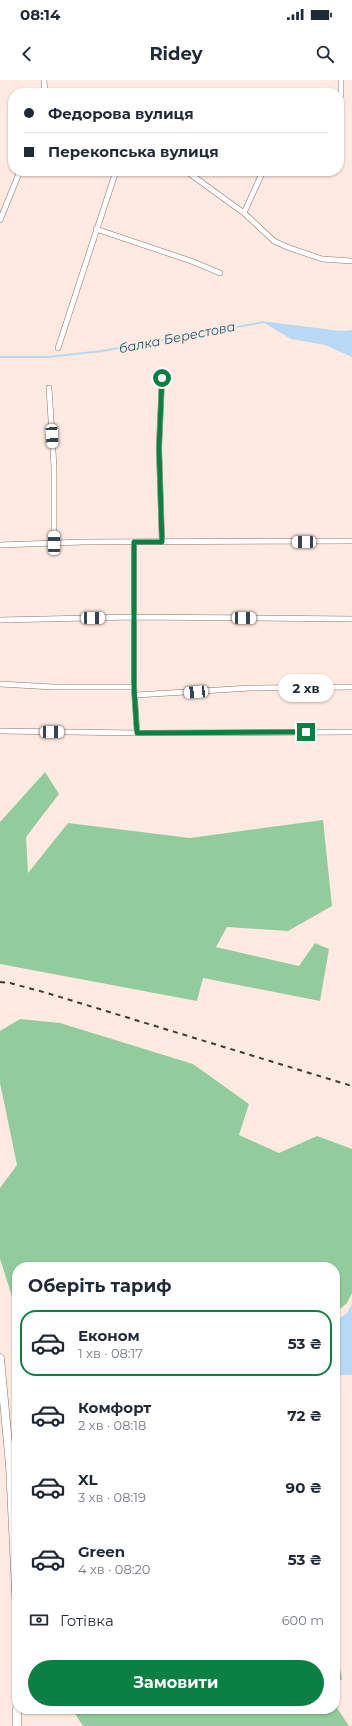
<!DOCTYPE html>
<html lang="uk">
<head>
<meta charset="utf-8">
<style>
	body { margin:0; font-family:Montserrat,sans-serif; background:#f2f2f3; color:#1f2937; height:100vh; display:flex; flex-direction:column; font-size:15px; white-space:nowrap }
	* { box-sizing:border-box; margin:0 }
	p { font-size:13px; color:#747a83 }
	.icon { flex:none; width:22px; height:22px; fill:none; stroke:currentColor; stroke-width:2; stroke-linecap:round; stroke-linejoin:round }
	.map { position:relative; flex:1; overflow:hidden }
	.sheet { position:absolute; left:12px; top:1182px; width:328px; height:452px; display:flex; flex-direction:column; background:#fff; border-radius:16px; box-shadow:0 1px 3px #0004 }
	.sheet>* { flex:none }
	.top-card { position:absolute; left:8px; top:8px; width:336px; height:88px; border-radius:16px; box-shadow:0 1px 3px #0004; display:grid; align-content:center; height:88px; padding:0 16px; background:#fff }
	.end { position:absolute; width:18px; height:18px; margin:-9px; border:5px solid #0b8043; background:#fff; box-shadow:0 0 0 2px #fff }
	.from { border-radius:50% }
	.bubble { position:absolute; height:28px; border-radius:14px; background:#fff; box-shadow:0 1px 3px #0004; font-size:13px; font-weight:700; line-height:28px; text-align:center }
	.car { position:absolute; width:12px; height:24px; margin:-12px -6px; border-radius:5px; box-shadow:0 0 3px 1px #0007; background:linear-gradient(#fff 24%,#345 0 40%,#fff 0 76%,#345 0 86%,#fff 0) }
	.top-card b { display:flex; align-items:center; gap:14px; height:38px; font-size:15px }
	.top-card b+b { border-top:1px solid #e0e1e3 }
	.top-card i { width:10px; height:10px; background:#1f2937 }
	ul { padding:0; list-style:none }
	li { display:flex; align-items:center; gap:12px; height:66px; margin:0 8px 6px; padding:0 8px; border:2px solid transparent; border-radius:16px }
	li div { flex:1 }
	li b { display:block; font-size:15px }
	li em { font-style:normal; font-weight:700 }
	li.selected { border-color:#0b8043 }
	li>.icon { width:36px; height:36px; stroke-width:1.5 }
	h2 { padding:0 16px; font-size:18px; line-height:48px }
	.pay { display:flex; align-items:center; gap:10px; height:44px; padding:0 16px; font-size:15px }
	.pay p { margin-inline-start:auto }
	.action { display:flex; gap:8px; margin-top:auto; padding:8px 16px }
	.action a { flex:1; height:46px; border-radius:24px; background:#0b8043; color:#fff; font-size:16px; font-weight:700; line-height:46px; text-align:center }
	.status { display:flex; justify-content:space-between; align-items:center; height:28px; padding:0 20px; background:#fff; direction:ltr }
	.status svg { height:11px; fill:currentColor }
	header { display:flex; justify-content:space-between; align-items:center; height:52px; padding:0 16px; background:#fff; font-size:18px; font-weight:700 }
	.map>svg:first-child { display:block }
	.green { fill:#93cc9c }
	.water { fill:#b8d9f3 }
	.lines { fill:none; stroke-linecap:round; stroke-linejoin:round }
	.stream { stroke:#b8d9f3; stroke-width:2 }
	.street-casing { stroke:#8a746a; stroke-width:6 }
	.primary-casing { stroke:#8a746a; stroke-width:9 }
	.street { stroke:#fff; stroke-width:5 }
	.primary { stroke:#fff; stroke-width:8 }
	.rail { stroke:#433934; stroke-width:2; stroke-dasharray:5 5; stroke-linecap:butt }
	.route { stroke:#0b8043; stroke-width:5 }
	.labels { text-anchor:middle; stroke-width:4; stroke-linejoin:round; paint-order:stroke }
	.water-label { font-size:13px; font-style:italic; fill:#145781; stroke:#feeae0 }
</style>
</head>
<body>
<div class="status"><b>08:14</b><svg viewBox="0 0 49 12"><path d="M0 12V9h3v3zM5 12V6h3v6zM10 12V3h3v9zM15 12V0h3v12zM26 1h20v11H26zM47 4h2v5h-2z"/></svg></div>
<header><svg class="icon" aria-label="back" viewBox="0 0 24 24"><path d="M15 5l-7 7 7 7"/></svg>Ridey<svg class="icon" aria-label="search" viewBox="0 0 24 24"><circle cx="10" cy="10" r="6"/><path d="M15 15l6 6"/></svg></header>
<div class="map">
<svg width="352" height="1646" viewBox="0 0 352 1646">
	<rect width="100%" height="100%" fill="#feeae0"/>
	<!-- green -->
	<path class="green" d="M45,692L59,714L26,757L28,793L68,743L190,758L323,740L332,826L288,851L227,847L216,867L299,886L315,863L329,869L320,921L203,898L197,921L0,884V742Z
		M20,939L60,943L193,984L249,1024L239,1055L279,1073L317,1056L352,1069V1213L347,1223L335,1233V1187H17V1232L0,1179V1108L17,1085L0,1003V951Z
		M335,1563L342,1599L335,1604Z
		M335,1625L349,1646H83L72,1629H335Z"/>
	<!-- water -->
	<path class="water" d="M261,241L341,251L352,250V277L325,265L291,259Z
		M352,1224V1295H335V1242L347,1233Z"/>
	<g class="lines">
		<!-- stream -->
		<path class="stream" d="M0,277H48L102,271L264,242"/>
		<defs>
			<path id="street" d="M44,0L45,13
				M339,18L341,15V0
				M186,91L244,133L274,161L287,167L322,179L352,181
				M244,133L263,91
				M0,140L20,91
				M96,149L191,181L220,193
				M58,268L116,91
				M49,308L54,387V463
				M134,462V607L137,653
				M162,462L159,368L162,298
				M0,465L82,462L352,461
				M0,540L133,537L352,539
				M0,604L53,607H134
				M136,615L251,608L352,607
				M0,651L137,653L352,652"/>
			<path id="primary" d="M0,1278L10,1385L17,1531
				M17,1646V1629"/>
		</defs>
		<!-- street casing -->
		<use href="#street" class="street-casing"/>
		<!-- primary casing -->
		<use href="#primary" class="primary-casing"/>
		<!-- street -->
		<use href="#street" class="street"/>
		<!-- primary -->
		<use href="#primary" class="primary"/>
		<!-- rail -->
		<path class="rail" d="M0,902L10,903L47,913L352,1006"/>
	</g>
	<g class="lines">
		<!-- route -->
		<path class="route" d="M162,298L159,368L162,462H134V607L137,653L306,652"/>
	</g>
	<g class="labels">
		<!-- water labels -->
		<g class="water-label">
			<text transform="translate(177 257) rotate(-11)" y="5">балка Берестова</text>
		</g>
	</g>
</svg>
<i class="end from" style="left:162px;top:298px"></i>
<i class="end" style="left:306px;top:652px"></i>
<div class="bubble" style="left:278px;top:594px;width:56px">2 хв</div>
<i class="car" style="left:52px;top:356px;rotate:177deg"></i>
<i class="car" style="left:304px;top:462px;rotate:270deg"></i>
<i class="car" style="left:54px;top:463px;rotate:0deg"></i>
<i class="car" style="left:93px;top:538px;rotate:90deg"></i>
<i class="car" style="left:244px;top:538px;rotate:91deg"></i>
<i class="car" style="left:196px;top:612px;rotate:265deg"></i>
<i class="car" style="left:52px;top:652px;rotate:90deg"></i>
<div class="top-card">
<b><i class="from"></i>Федорова вулиця</b>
<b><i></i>Перекопська вулиця</b>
</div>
<section class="sheet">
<h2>Оберіть тариф</h2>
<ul>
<li class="selected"><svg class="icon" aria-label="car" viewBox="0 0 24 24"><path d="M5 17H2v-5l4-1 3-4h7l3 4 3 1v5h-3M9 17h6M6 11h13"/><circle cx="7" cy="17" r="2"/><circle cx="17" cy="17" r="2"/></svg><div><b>Економ</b><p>1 хв · 08:17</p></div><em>53 ₴</em></li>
<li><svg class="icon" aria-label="car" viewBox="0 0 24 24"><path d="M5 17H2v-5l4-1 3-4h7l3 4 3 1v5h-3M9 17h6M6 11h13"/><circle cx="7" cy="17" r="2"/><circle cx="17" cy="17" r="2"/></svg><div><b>Комфорт</b><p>2 хв · 08:18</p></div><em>72 ₴</em></li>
<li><svg class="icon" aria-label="car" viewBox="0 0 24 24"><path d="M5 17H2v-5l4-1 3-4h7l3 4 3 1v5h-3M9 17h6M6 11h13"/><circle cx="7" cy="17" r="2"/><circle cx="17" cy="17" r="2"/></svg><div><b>XL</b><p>3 хв · 08:19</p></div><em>90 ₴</em></li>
<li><svg class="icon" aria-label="car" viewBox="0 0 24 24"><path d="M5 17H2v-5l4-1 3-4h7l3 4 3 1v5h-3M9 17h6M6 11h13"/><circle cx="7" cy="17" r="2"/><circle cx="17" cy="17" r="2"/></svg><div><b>Green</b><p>4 хв · 08:20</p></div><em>53 ₴</em></li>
</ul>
<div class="pay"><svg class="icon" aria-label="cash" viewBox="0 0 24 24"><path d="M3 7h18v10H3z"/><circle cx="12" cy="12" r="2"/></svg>Готівка<p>600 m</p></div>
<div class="action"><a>Замовити</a></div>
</section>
</div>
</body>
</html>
